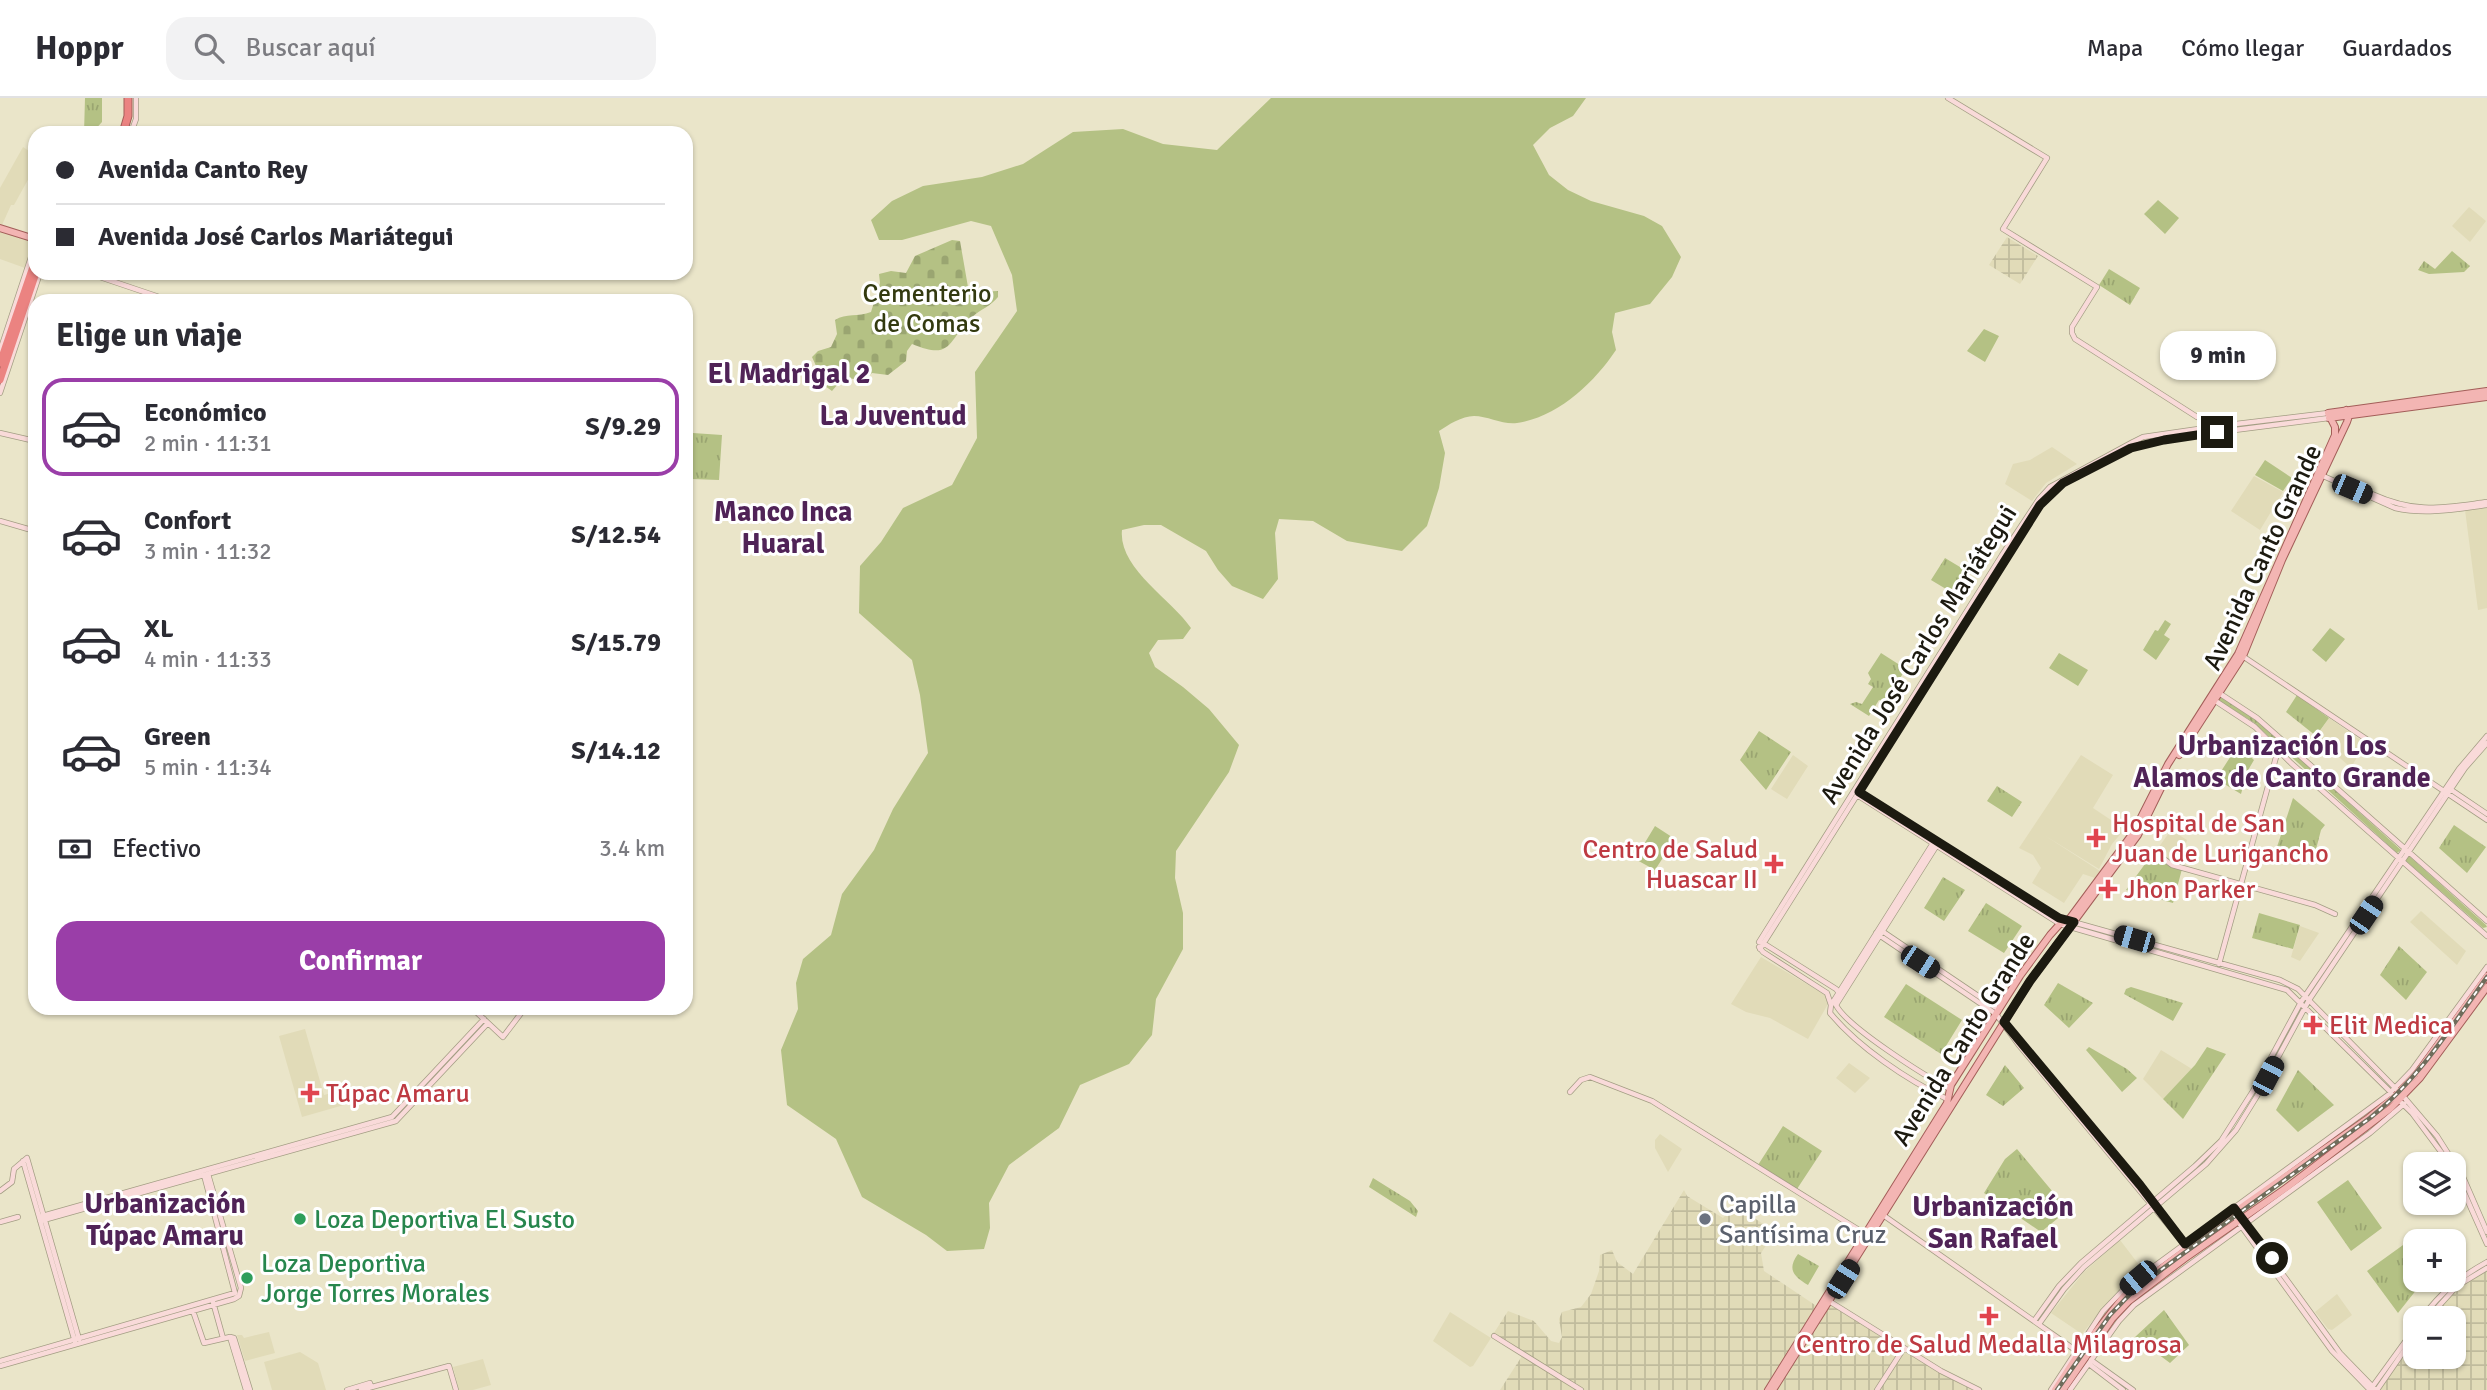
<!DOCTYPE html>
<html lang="es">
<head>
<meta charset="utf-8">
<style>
	body { margin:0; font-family:Signika,sans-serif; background:#f2f2f3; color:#2b2b33; height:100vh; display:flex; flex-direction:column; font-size:26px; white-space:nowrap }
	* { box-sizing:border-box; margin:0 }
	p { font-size:23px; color:#7c7c81 }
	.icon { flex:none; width:38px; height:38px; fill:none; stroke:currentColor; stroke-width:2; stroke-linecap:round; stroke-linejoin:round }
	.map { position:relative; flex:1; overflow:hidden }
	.sheet { position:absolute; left:28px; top:196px; width:665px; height:721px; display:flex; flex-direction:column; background:#fff; border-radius:21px; box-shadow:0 2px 5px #0004 }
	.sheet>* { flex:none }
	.top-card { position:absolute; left:28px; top:28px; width:665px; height:154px; border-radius:21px; box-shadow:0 2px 5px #0004; display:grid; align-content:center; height:154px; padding:0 28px; background:#fff }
	.fabs { position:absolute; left:2403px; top:1054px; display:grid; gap:14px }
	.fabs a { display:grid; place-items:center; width:63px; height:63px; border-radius:14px; background:#fff; box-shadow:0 2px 5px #0004; font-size:35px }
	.end { position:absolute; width:32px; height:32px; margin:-16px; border:9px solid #1c1a10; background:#fff; box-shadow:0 0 0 4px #fff }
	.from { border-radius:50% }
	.bubble { position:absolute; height:49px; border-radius:21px; background:#fff; box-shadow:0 2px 5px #0004; font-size:23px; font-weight:800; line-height:49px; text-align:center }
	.car { position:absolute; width:21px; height:42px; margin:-21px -10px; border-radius:9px; box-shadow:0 0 5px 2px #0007; background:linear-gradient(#222 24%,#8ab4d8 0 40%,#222 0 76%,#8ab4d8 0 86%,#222 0) }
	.top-card b { display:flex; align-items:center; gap:24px; height:66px; font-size:26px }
	.top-card b+b { border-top:2px solid #e1e1e2 }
	.top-card i { width:18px; height:18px; background:#2b2b33 }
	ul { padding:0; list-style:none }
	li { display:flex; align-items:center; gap:21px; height:98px; margin:0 14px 10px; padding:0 14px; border:4px solid transparent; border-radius:21px }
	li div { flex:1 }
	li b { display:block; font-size:26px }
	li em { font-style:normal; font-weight:800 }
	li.current { border-color:#9a3ea8 }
	li>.icon { width:63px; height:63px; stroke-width:1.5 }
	h2 { padding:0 28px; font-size:32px; line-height:84px }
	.pay { display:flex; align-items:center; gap:18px; height:77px; padding:0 28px; font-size:26px }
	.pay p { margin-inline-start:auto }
	.primary-button { display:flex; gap:14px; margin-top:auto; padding:14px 28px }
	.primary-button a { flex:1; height:80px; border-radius:21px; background:#9a3ea8; color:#fff; font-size:28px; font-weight:800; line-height:80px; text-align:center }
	header { display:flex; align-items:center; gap:42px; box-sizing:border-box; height:98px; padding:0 35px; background:#fff; border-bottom:2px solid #e1e1e2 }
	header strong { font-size:33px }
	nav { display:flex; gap:38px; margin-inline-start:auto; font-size:24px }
	.search { width:490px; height:63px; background:#f2f2f3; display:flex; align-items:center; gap:18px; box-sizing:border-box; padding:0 24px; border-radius:21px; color:#7c7c81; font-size:26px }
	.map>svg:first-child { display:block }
	.built { fill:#e1dbb8 }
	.industrial { fill:url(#industrial-grid) }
	.grass { fill:#b4c184 }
	.cemetery { fill:url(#cemetery-stones) }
	.park { fill:url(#park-tufts) }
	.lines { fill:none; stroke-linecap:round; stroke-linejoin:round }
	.secondary-casing { stroke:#a39e84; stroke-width:6 }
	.primary-casing { stroke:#a35e59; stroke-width:8 }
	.highway-casing { stroke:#a35e59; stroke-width:9 }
	.secondary { stroke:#f9dad9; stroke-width:4.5 }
	.primary { stroke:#f3b5b3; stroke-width:6 }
	.highway { stroke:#eb8381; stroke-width:7 }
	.rail-casing { stroke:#6f6c5b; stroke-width:4.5 }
	.rail { stroke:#fff; stroke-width:2; stroke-dasharray:5; stroke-linecap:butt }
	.route { stroke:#1c1a10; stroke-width:9 }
	.health-dot { fill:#e0444e; stroke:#fff; stroke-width:2.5 }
	.leisure-dot { fill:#2e9e5b; stroke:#fff; stroke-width:2.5 }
	.worship-dot { fill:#6b7280; stroke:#fff; stroke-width:2.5 }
	.labels { text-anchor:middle; stroke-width:6; stroke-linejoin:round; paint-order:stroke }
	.park-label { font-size:26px; fill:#333a10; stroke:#fff }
	.street-label { font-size:26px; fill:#1c1a10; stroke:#fff }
	.health-label { font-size:26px; fill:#be3a42; stroke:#fff; text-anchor:start }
	.worship-label { font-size:26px; fill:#5b616d; stroke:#fff; text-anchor:start }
	.leisure-label { font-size:26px; fill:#27864d; stroke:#fff; text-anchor:start }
	.neighbourhood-label { font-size:28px; font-weight:bold; fill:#502357; stroke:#fff }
</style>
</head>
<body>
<header>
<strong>Hoppr</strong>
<div class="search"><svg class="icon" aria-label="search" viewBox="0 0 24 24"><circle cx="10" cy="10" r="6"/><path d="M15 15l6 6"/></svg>Buscar aquí</div>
<nav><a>Mapa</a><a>Cómo llegar</a><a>Guardados</a></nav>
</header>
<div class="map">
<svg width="2487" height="1292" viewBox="0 0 2487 1292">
	<defs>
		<pattern id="industrial-grid" width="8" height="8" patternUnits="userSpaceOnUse" patternTransform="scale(1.75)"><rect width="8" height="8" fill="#e1dbb8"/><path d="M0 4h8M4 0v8" fill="none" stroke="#c0bb9d"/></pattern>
		<pattern id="cemetery-stones" width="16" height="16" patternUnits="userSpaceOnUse" patternTransform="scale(1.75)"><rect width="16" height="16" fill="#b4c184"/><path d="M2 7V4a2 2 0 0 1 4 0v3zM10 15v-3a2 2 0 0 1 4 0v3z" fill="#9aa571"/></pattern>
		<pattern id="park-tufts" width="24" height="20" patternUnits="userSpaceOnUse" patternTransform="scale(1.75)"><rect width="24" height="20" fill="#b4c184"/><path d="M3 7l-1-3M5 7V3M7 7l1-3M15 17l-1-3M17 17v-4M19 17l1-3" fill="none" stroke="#9aa571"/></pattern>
	</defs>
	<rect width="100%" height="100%" fill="#eae5c9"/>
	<!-- built -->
	<path class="built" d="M23,49L35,57V69L14,107H11L2,127L0,126V90Z
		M2469,109L2486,123L2470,144L2452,128Z
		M0,132L34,144L25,170L0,161Z
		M2052,349L2077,366L2046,385L2032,403L2005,386L2013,366L2030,362Z
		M2254,378L2283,394L2260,432L2231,413Z
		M2487,409V510L2478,512L2465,412Z
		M2329,620L2365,645L2352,668H2349L2316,639Z
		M1793,657L1808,668L1787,701L1771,691Z
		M2081,657L2113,677L2093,710L2120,728L2123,733L2112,746L2099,771L2044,737L2100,773L2095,780L2083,776L2064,805L2032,785L2041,770L2033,757L2019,750Z
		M2171,732L2187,742L2179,767L2170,764L2156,753Z
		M2421,813L2466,853L2457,867L2410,824Z
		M2300,828L2319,835L2300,863L2291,859Z
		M1761,859L1827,898L1828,906L1808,941L1770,920L1746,914L1731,906Z
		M305,931L324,997L339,993L344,1007L302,1019L279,938Z
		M2161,952L2192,971L2163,1001L2143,981Z
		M1849,965L1870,980L1855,995L1836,980Z
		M1660,1036L1682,1051L1668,1074L1655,1050V1042Z
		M2120,1142L2143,1172L2131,1180L2111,1200L2082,1236L2051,1215L2084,1174Z
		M2337,1196L2352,1217L2332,1232L2328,1231L2315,1214Z
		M1450,1214L1491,1240L1473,1268L1470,1269L1433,1243Z
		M269,1234L275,1255L245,1263L237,1237H242L244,1240Z
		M300,1254L318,1265L326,1292H272L264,1264Z
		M483,1261L491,1287L473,1292H459L453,1269Z"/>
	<!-- industrial -->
	<path class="industrial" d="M2007,139L2038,158L2020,186L1989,167Z
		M1684,1092L1687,1098L1723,1120L1735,1107L1775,1134L1761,1155L1764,1173L1821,1211L1830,1205L1977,1292H1500L1522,1258L1492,1238L1508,1213L1534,1223L1551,1243L1559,1245L1562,1239L1559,1221L1562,1214L1581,1209L1591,1196L1599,1173L1600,1157L1612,1152L1617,1164L1633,1176Z
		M2487,1168V1292H2374L2415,1234V1258H2454V1220H2425L2451,1190Z"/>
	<!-- grass -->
	<path class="grass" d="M1271,0H1586L1573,18L1550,30L1533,47L1549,77L1568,92L1591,103L1644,118L1662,128L1681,159L1672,179L1650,206L1615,215L1612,234L1616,252C1594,285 1558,319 1517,325C1503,327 1488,318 1474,318C1462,318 1448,327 1439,333L1445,355L1439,390L1427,428L1402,453L1347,443L1313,423L1279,421L1275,435L1278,481L1263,501L1232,488L1218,472L1206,453L1161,427H1144L1122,432C1118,470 1171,501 1191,530L1183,541L1158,542L1149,555L1155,569L1183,589L1209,611L1239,647L1229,674L1176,753L1175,780L1183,815V851L1156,901L1152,937L1129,966L1080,987L1059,1030L1009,1067L989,1105L990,1130L984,1151L947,1153L926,1137L862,1099L836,1041L787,1007L781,952L798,911L796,885L803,861L831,837L842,796L874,752L893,711L928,655L920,597L912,562L859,515L860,468L881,444L903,410L952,387L977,340L975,274L1017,213L1012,177L991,128L971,123L902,142H879L871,122L892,103L923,88L982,79L1023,66L1073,34L1123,31L1163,46L1217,52Z
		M2158,102L2179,120L2165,136L2144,116Z
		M1984,231L1999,238L1985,264L1967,253Z
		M2265,362L2292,380L2283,393L2255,377Z
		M2165,522L2171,526L2164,537L2170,541L2156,562L2143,552L2155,532L2158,533Z
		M2330,530L2345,541L2326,564L2312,552Z
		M2059,555L2088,572L2078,588L2049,570Z
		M1655,728L1675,741L1655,772L1635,761Z"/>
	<!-- cemetery -->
	<path class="cemetery" d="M952,142L960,143L968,189L973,194L998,193V199C991,208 981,211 972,219C947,243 953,263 912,246L907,253L906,263L888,277L872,275L863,283L844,279L832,293L825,288L812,259L818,253L831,249L837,236L835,222C846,215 858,219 871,214L880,185L879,176L891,173L906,175L915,158Z"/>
	<!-- park -->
	<path class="park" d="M85,0H102V24L92,35H84Z
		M2452,153L2470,168L2464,174L2429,176L2418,172L2424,163L2435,171Z
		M2109,171L2140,190L2130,207L2099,187Z
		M693,335L722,337L719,382L691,381Z
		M1945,460L1970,475L1956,497L1931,482Z
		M1881,555L1906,571L1884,604L1879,602L1869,618L1850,606L1856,604L1862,606L1873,589L1868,586L1871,581L1868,575Z
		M2219,597L2255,620L2401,752L2397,755L2253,624L2216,601Z
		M2297,597L2329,620L2316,638L2286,614Z
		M1759,633L1791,654L1766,692L1740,662Z
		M2238,647L2254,662L2247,674L2241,696L2216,681Z
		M1997,688L2022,704L2012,719L1987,703Z
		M2293,700L2325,727L2321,732L2314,759L2277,749Z
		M2454,727L2486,749L2467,775L2439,750Z
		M2153,755L2166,766L2182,771L2173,805L2126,792Z
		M2408,757L2486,827L2487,829L2483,830L2405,762Z
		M1943,779L1965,792L1944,823L1924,810Z
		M1986,805L2022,828L2004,855L1968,833Z
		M2259,815L2300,827L2293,851L2252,840Z
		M2399,848L2427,874L2406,902L2380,877Z
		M2058,885L2093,905L2069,930L2044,907Z
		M1906,886L1962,922L1941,956L1884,919Z
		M2131,889L2183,905L2173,923L2124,896L2126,891Z
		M2089,949L2127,971L2137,980L2122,994L2086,952Z
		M2207,949L2226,956L2183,1021L2163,1001L2195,967Z
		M2005,967L2024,990L2003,1008L1986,997Z
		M2298,972L2334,1007L2298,1034L2276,1012Z
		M1783,1028L1822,1053L1797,1091L1758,1067Z
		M2017,1051L2068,1112L2041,1134L1984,1095L2005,1061Z
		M1373,1080L1410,1103L1418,1113L1416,1119L1369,1089Z
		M2348,1082L2382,1130L2351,1153L2317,1104Z
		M2410,1142L2415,1148V1181H2425L2398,1215L2367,1173Z
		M1798,1156L1819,1168L1808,1187C1793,1178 1787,1171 1798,1156Z
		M2164,1212L2189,1247L2170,1265L2135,1239Z"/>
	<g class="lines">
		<defs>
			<path id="secondary" d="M1948,0L2047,60L2003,131L2097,189L2072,229V235L2075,241L2197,319L2219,328
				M131,35L136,21V0
				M88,175L171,203
				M0,253L35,147
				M0,295L40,175
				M0,335L35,343
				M2321,377L2395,410C2426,417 2456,411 2487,407
				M2346,386L2364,393
				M2372,396C2416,416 2441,410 2487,404
				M0,423L35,433
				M2241,557L2487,722
				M2219,595L2257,620L2487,823
				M2214,602L2255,629L2291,665L2487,838
				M2450,691L2487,716
				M1859,693L2065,823
				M1857,697L2060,826L2287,892L2412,1015L2450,1066
				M2153,753L2172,767L2315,807L2335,816
				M2073,824L2280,882L2298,891L2403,998L2437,1038L2463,1079L2487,1134
				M1879,831L1999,912
				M1876,835L1996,916L2018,946L2184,1146
				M1759,844L2002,457L2039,401L2050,389L2133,344L2143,339L2219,328L2328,315
				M1763,845L1836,891L1840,896
				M1759,849L1763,854L1827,895L1831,907L1830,915C1858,949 1907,982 1947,1001
				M1760,851L2040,407L2063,385L2119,356L2141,347L2172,340L2329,320
				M2219,866L2278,652
				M1831,907L1933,745
				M1836,907L1937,747
				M1836,907C1847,929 1925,978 1950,991
				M472,910L503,939L525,910
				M2003,923L2154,1105
				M1570,994L1581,982L1590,979L1652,1003L1867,1137
				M23,1063L75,1244
				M2454,1072L2487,1146
				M0,1093L12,1084L14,1071L27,1060L79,1241
				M2235,1111L2340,1255L2376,1292
				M2231,1114L2332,1253L2370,1292L2415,1230
				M1883,1117L2078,1254
				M39,1119L392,1019L484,921
				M40,1123L396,1023L488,925
				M0,1124L18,1119
				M1829,1203L1941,1273L1979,1292
				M213,1204L223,1240
				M193,1213L204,1245L230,1239
				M2422,1220C2441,1194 2460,1179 2487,1164
				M2428,1220L2457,1188L2487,1170
				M2034,1223L2059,1188L2081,1165L2195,1068L2221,1043L2253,993L2301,904L2459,671L2487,638
				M2039,1226L2064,1191L2084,1169L2206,1066L2236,1032L2257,998L2309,902L2465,670L2487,645
				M1494,1238L1581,1292
				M230,1239L234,1240L250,1292
				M230,1239L246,1292
				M2091,1262L2133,1292
				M0,1263L235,1195L204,1077
				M2089,1266L2123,1292
				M0,1268L234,1201L239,1198L241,1190L208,1076
				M347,1292L370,1285L371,1289
				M361,1292L449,1268L456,1292
				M1877,1292L1904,1250
				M2051,1292L2103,1213L2126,1189L2388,997L2412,972L2487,869
				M2070,1292L2119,1223L2134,1207L2370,1035L2404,1006
				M2377,1292L2415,1237"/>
			<path id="primary" d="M0,130L35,141
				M2329,320L2487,299
				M2179,657L2243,558L2282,462L2347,324L2349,318L2346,312
				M1768,1292L1947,1005L1951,987L2020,878L2050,837L2059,827L2070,820L2133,735L2168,666L2238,556L2335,337V329L2328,315L2487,293
				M1773,1292L2030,883L2138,737L2167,678
				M2055,1292L2079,1255L2124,1198L2246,1106L2367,1021L2395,998L2420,971L2487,878
				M2063,1292L2112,1221L2129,1203L2184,1161L2286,1090L2391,1010L2420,980L2487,889"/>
			<path id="highway" d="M123,35L128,18V0
				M0,265L35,163
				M0,282L36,175"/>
		</defs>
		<!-- secondary casing -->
		<use href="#secondary" class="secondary-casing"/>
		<!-- primary casing -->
		<use href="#primary" class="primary-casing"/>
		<!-- highway casing -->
		<use href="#highway" class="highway-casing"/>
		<!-- secondary -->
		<use href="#secondary" class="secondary"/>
		<!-- primary -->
		<use href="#primary" class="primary"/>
		<!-- highway -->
		<use href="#highway" class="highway"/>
		<defs>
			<path id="rail" d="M2057,1292L2110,1217L2136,1190L2370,1020C2419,981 2451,929 2487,879"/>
		</defs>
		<!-- rail casing -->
		<use href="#rail" class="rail-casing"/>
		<!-- rail -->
		<use href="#rail" class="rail"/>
	</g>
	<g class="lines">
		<!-- route -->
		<path class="route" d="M2217,334L2164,342L2131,350L2063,385L2040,407L1859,694L2059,820L2074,824L2030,883L2004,924L2140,1087L2185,1146L2234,1110L2272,1160"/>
	</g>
	<!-- markers -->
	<g class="health-dot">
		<path d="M2092.5 729.5h7v7h7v7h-7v7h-7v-7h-7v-7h7z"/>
		<path d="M1770.5 755.5h7v7h7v7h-7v7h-7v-7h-7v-7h7z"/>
		<path d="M2104.5 780.5h7v7h7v7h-7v7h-7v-7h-7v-7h7z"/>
		<path d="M2309.5 916.5h7v7h7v7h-7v7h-7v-7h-7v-7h7z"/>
		<path d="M306.5 984.5h7v7h7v7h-7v7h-7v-7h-7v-7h7z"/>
		<path d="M1985.5 1207.5h7v7h7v7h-7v7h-7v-7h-7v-7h7z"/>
	</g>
	<g class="leisure-dot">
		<circle cx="300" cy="1121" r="7"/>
		<circle cx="247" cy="1180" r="7"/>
	</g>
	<circle class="worship-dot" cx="1705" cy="1121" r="7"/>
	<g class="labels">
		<!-- park labels -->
		<g class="park-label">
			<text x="927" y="204">Cementerio<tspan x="927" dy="30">de Comas</tspan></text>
		</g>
		<!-- street labels -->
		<g class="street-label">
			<text transform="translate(2262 459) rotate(-65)" y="9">Avenida Canto Grande</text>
			<text transform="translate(1918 556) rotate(-58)" y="9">Avenida José Carlos Mariátegui</text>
			<text transform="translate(1963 941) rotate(-58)" y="9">Avenida Canto Grande</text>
		</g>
		<!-- health labels -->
		<g class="health-label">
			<text x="2112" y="734">Hospital de San<tspan x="2112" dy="30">Juan de Lurigancho</tspan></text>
			<text x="1758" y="760" text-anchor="end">Centro de Salud<tspan x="1758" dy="30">Huascar II</tspan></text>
			<text x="2124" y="800">Jhon Parker</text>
			<text x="2329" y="936">Elit Medica</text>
			<text x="326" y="1004">Túpac Amaru</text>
			<text x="1989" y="1255" text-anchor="middle">Centro de Salud Medalla Milagrosa</text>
		</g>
		<!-- worship labels -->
		<g class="worship-label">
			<text x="1719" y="1115">Capilla<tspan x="1719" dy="30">Santísima Cruz</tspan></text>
		</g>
		<!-- leisure labels -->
		<g class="leisure-label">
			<text x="314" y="1130">Loza Deportiva El Susto</text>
			<text x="261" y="1174">Loza Deportiva<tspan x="261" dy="30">Jorge Torres Morales</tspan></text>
		</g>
		<!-- neighbourhood labels -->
		<g class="neighbourhood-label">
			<text x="789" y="285">El Madrigal 2</text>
			<text x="893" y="327">La Juventud</text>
			<text x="783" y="423">Manco Inca<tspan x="783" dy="32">Huaral</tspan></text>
			<text x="2282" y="657">Urbanización Los<tspan x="2282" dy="32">Alamos de Canto Grande</tspan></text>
			<text x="165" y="1115">Urbanización<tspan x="165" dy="32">Túpac Amaru</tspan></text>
			<text x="1993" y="1118">Urbanización<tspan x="1993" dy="32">San Rafael</tspan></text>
		</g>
	</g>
</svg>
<div class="fabs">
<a><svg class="icon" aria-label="layers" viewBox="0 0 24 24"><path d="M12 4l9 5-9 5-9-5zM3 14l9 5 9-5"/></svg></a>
<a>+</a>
<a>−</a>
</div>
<i class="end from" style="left:2272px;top:1160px"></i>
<i class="end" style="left:2217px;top:334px"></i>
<div class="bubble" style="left:2160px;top:233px;width:116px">9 min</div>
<i class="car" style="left:2352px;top:391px;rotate:113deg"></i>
<i class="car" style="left:2366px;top:817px;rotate:34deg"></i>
<i class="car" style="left:2134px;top:841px;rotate:286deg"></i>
<i class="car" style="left:1920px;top:864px;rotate:123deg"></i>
<i class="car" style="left:2268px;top:978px;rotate:28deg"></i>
<i class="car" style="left:2138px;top:1180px;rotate:230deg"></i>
<i class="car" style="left:1843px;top:1181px;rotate:32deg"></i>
<div class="top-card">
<b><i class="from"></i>Avenida Canto Rey</b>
<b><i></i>Avenida José Carlos Mariátegui</b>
</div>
<section class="sheet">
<h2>Elige un viaje</h2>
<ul>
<li class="current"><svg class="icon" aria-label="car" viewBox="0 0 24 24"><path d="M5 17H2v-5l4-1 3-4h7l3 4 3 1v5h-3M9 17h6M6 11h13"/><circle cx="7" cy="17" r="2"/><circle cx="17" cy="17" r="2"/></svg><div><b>Económico</b><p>2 min · 11:31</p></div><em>S/9.29</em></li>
<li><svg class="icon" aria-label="car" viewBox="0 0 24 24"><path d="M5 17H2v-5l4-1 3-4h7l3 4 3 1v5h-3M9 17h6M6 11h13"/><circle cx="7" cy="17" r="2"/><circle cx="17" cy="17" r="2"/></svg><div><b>Confort</b><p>3 min · 11:32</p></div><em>S/12.54</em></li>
<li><svg class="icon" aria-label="car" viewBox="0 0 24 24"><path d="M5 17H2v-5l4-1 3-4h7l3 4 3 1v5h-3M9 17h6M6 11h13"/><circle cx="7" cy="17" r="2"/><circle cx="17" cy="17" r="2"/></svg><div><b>XL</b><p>4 min · 11:33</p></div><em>S/15.79</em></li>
<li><svg class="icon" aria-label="car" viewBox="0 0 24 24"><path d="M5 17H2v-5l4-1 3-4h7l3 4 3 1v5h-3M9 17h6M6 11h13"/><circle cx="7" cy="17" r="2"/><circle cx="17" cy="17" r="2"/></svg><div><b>Green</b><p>5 min · 11:34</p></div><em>S/14.12</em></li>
</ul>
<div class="pay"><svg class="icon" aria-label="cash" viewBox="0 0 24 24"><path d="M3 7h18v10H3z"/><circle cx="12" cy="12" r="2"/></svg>Efectivo<p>3.4 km</p></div>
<div class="primary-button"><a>Confirmar</a></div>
</section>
</div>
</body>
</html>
